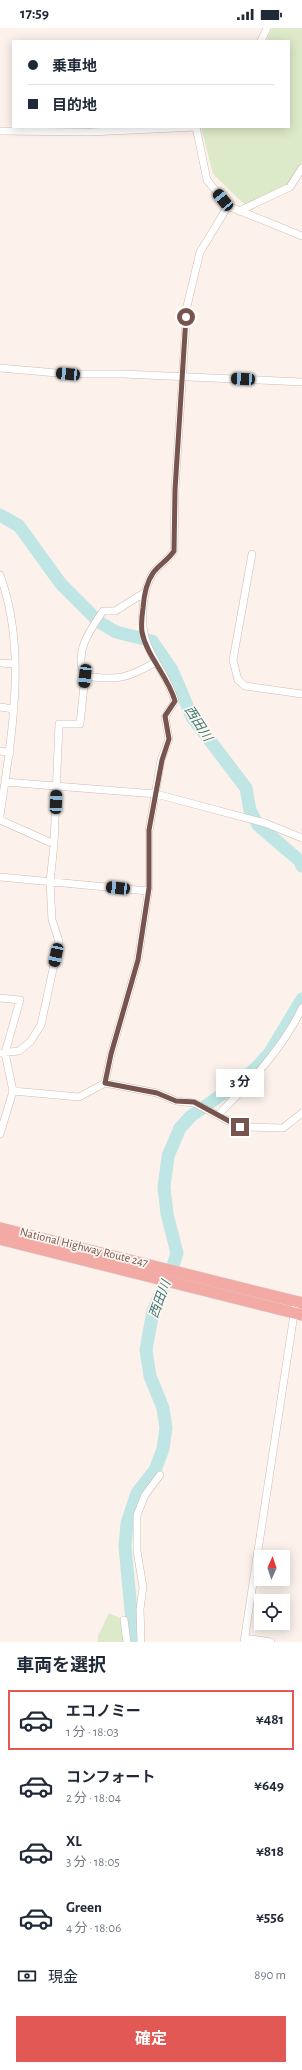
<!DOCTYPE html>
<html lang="ja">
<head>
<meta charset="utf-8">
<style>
	body { margin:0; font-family:"Alegreya Sans","Noto Sans JP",sans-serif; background:#f2f2f3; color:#1f2937; height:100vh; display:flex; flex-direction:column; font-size:15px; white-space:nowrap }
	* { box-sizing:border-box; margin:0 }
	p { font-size:13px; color:#747a83 }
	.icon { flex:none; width:22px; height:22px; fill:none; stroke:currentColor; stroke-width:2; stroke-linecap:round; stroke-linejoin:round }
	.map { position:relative; height:1614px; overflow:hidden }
	.details { display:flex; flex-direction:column; background:#fff; flex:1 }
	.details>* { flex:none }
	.top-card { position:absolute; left:12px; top:12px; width:278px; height:88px; border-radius:0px; box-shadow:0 2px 10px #0003; display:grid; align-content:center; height:88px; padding:0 16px; background:#fff }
	.needle { width:26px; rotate:3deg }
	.buttons { position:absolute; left:254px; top:1522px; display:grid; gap:8px }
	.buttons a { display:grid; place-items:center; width:36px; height:36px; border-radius:0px; background:#fff; box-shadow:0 2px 10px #0003; font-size:20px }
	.end { position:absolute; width:18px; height:18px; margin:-9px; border:5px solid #77544e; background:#fff; box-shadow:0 0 0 2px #fff }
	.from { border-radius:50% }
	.bubble { position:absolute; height:28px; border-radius:0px; background:#fff; box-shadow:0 2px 10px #0003; font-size:13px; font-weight:700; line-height:28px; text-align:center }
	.car { position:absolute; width:12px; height:24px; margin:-12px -6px; border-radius:5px; box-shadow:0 0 3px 1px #0007; background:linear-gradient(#222 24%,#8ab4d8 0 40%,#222 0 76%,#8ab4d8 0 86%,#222 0) }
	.top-card b { display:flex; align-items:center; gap:14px; height:38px; font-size:15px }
	.top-card b+b { border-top:1px solid #e0e1e3 }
	.top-card i { width:10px; height:10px; background:#1f2937 }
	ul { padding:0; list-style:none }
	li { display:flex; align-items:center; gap:12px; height:60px; margin:0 8px 6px; padding:0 8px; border:2px solid transparent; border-radius:0px }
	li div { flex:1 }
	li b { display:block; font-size:15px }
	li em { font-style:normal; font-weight:700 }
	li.current { border-color:#e15855 }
	li>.icon { width:36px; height:36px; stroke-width:1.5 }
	h2 { padding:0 16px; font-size:18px; line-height:48px }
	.pay { display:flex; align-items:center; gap:10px; height:44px; padding:0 16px; font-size:15px }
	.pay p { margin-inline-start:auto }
	.primary-button { display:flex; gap:8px; margin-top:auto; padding:8px 16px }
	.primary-button a { flex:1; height:46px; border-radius:0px; background:#e15855; color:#fff; font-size:16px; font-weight:700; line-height:46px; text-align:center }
	.status { display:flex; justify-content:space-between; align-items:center; height:28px; padding:0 20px; background:#fff; direction:ltr }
	.status svg { height:11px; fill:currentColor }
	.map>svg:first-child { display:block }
	.green { fill:#ddeac9 }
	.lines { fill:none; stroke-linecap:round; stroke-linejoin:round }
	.river { stroke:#bfe6e4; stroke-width:13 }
	.minor-casing { stroke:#d1bab2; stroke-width:8 }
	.highway-casing { stroke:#d9cfcd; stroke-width:12 }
	.minor { stroke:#fff; stroke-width:7 }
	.highway { stroke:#f3a9a4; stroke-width:11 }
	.route { stroke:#77544e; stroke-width:5 }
	.labels { text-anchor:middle; stroke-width:3.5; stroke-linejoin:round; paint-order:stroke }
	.street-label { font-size:12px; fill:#77544e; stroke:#fef7f1 }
	.water-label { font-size:13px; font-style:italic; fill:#417b79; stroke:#fef7f1 }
</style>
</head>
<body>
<div class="status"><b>17:59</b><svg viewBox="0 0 49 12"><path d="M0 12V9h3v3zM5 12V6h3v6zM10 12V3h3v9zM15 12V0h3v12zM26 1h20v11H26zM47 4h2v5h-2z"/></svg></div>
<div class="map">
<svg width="302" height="1614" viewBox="0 0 302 1614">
	<rect width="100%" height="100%" fill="#fcf2eb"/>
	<!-- green -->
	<path class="green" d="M272,0H302V134L288,156L245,177L213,146L201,99H289V13H266Z
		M109,1585L124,1592L127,1614H98V1608Z"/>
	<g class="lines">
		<!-- river -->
		<path class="river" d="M0,487L19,498L61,556L99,594L116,604L152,613L172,642L192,689L246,760L250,782L258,797L300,833L302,838
			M134,1614L125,1519L127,1495L137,1465L155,1442L163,1421L166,1400L163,1380L150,1348L146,1322L153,1283L173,1238L177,1225L167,1186L164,1159L168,1128L180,1100L191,1088L237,1056L256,1040L269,1026L302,971"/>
		<defs>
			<path id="minor" d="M261,13L267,0
				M196,99L207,152L228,178L302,208
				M0,103L90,104L196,99
				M239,183L290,159L302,140
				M0,340L68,346H123L302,354
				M252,526L233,632L238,652L245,658L302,666
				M0,547C28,623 11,710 0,788
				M0,635L14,636
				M85,648C73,625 90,602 103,583H115L144,565
				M0,679L14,681
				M0,723L10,725
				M5,754L156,766L265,795L302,810
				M0,792L54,816
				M0,849L148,863
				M0,970L20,972L5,1025L13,1063
				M0,1025L19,1023L30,1014L41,997L59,913L52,892L50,854L54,816L59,696H80L85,648C118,653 128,650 156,634
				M105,1055L111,1026L138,932L149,859V803L161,732L169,711L165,689L175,673C163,634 139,625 143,580C144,567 146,556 153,545C159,537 168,532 174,523L175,462L187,278L200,224L228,178
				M218,1087C250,1054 282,1022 302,980
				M0,1106L13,1063L79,1069L105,1055L157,1065L176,1073L194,1075L240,1099L283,1100L302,1085
				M124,1592L127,1614
				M245,1610L271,1614
				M141,1614L140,1581L143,1559L137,1523V1487L145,1467L160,1447
				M244,1614L296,1273"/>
			<path id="highway" d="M0,1200L302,1275
				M0,1211L302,1287"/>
		</defs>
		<!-- minor casing -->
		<use href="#minor" class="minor-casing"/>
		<!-- highway casing -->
		<use href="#highway" class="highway-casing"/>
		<!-- minor -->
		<use href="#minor" class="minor"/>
		<!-- highway -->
		<use href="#highway" class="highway"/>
	</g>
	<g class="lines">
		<!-- route -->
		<path class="route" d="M186,289L175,462L174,523C168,532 159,537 153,545C146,555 144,567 143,580C142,587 141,596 142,604C147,629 168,648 175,673L165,688L169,711L162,732L149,802V860L138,932L111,1026L105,1055L157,1065L176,1073L194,1074L240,1099"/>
	</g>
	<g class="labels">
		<!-- street labels -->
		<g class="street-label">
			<text transform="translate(84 1219) rotate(14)" y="4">National Highway Route 247</text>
		</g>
		<!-- water labels -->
		<g class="water-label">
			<text transform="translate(199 695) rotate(57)" y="5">西田川</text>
			<text transform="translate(159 1271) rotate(-70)" y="5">西田川</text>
		</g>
	</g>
</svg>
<div class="buttons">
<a><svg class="needle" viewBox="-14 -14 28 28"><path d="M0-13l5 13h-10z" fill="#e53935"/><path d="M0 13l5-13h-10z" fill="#747a83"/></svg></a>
<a><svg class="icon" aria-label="locate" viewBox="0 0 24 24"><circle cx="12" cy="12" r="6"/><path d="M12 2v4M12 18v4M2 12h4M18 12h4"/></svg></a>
</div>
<i class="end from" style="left:186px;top:289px"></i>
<i class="end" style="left:240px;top:1099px"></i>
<div class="bubble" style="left:216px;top:1041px;width:48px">3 分</div>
<i class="car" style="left:223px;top:172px;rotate:321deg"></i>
<i class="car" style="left:68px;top:346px;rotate:275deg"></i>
<i class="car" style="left:243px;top:351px;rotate:273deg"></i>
<i class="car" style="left:85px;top:648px;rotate:186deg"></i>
<i class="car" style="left:56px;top:774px;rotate:2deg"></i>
<i class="car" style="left:118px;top:860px;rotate:276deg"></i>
<i class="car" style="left:56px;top:927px;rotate:192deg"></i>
<div class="top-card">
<b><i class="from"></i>乗車地</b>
<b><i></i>目的地</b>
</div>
</div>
<section class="details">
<h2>車両を選択</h2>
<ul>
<li class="current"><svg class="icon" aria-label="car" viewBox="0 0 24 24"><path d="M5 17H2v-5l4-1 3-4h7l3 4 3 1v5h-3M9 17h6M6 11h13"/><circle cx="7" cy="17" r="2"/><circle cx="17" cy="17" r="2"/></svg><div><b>エコノミー</b><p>1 分 · 18:03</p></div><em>¥481</em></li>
<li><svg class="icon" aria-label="car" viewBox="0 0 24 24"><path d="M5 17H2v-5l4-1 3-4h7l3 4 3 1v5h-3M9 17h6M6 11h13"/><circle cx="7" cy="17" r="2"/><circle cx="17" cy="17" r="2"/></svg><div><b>コンフォート</b><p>2 分 · 18:04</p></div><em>¥649</em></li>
<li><svg class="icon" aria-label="car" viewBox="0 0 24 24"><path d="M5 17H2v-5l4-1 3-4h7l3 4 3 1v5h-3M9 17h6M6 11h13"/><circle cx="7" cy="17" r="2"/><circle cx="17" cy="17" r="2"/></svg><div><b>XL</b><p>3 分 · 18:05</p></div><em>¥818</em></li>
<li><svg class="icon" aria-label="car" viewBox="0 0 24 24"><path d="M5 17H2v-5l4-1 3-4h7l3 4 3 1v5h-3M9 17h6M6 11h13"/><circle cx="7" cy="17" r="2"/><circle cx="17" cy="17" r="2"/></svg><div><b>Green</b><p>4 分 · 18:06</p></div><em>¥556</em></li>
</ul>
<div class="pay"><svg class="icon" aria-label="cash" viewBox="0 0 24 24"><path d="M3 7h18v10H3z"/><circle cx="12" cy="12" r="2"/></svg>現金<p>890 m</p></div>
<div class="primary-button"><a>確定</a></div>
</section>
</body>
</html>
